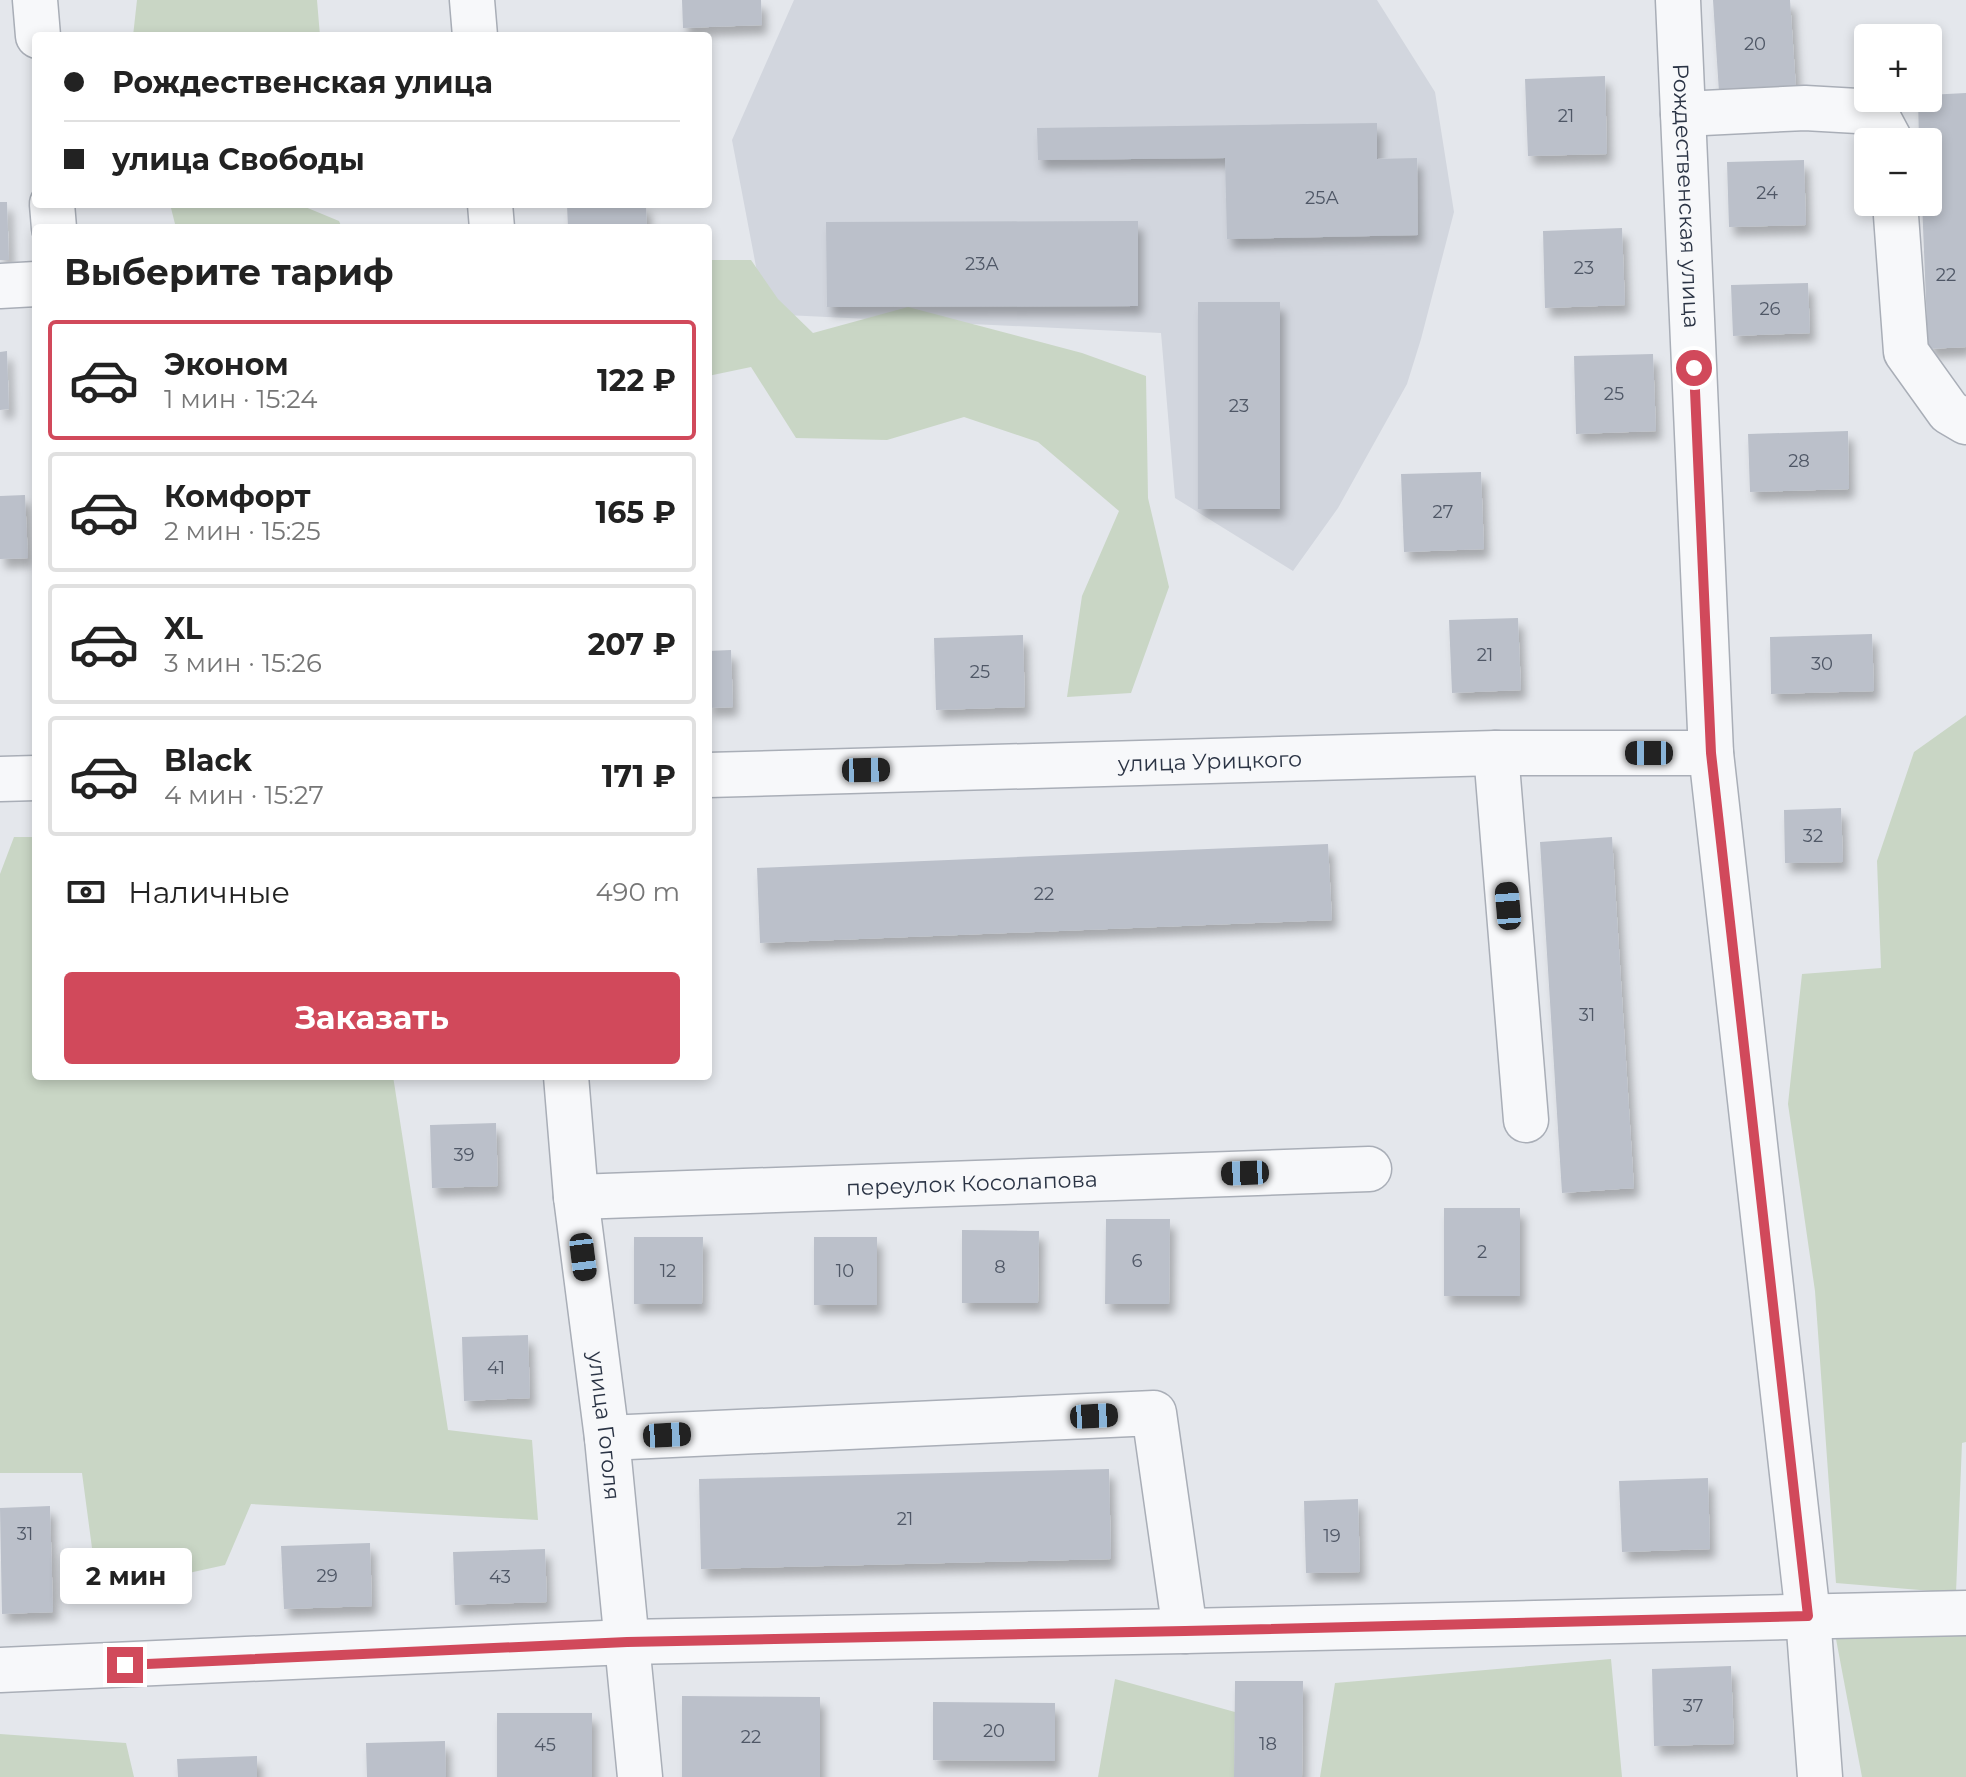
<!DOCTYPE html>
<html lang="ru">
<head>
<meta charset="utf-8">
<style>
	body { margin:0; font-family:Montserrat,sans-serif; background:#f6f6f6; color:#222; height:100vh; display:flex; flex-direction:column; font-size:30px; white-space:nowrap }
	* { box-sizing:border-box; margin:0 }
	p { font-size:26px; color:#767676 }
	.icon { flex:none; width:44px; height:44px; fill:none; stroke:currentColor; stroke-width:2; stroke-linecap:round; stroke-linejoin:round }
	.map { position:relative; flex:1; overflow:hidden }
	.details { position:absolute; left:32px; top:224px; width:680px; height:856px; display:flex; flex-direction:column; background:#fff; border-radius:8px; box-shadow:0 4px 12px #0003 }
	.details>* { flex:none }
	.top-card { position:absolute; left:32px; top:32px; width:680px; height:176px; border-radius:8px; box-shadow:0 4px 12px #0003; display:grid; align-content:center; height:176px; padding:0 32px; background:#fff }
	.tools { position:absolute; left:1854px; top:24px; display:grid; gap:16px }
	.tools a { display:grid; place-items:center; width:88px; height:88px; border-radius:8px; background:#fff; box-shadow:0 4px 12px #0003; font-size:40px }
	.end { position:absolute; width:36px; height:36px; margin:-18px; border:10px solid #d1495b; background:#fff; box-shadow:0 0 0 4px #fff }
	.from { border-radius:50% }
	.bubble { position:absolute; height:56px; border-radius:8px; background:#fff; box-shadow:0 4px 12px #0003; font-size:26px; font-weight:700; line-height:56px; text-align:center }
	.car { position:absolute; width:24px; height:48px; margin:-24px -12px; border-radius:10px; box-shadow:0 0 6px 2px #0007; background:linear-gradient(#222 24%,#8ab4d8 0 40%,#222 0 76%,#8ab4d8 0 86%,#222 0) }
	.top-card b { display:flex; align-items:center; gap:28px; height:76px; font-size:30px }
	.top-card b+b { border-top:2px solid #e0e0e0 }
	.top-card i { width:20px; height:20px; background:#222 }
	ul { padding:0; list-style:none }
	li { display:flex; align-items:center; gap:24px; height:120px; margin:0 16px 12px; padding:0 16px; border:4px solid #e0e0e0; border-radius:8px }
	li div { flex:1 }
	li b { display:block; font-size:30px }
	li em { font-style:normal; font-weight:700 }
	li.selected { border-color:#d1495b }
	li>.icon { width:72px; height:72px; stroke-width:1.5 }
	h2 { padding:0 32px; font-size:36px; line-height:96px }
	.pay { display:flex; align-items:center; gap:20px; height:88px; padding:0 32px; font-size:30px }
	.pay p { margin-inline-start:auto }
	.action { display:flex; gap:16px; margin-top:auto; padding:16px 32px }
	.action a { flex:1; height:92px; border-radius:8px; background:#d1495b; color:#fff; font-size:32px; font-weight:700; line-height:92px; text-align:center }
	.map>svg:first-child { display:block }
	.built { fill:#d2d6de }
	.green { fill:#c9d6c5 }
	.building { fill:#bbc0ca; filter:url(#shadow) }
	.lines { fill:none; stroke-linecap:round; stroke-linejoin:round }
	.minor-casing { stroke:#a9aeb7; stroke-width:47 }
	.minor { stroke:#f7f8fa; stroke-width:44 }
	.route { stroke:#d1495b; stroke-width:10 }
	.labels { text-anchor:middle; stroke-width:7; stroke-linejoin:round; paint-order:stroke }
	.number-label { font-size:18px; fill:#4f5766 }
	.street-label { font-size:22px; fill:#2b3445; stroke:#f4f6f9 }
</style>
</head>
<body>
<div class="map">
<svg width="1966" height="1777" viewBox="0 0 1966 1777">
	<defs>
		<filter id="shadow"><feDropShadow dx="5" dy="9" stdDeviation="4" flood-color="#0004"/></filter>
	</defs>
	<rect width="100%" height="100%" fill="#e4e7ec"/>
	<!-- built -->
	<path class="built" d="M794,0H1377L1435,92L1454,212L1421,339L1407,384L1338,508L1293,571L1175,498L1161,333L765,314L732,140Z"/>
	<!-- green -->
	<path class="green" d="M137,0H317L320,36H133Z
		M170,204H298L339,221L342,228H176Z
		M708,260H751L778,299L813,333L908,307L1082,353L1146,376L1148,498L1169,587L1131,693L1067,697L1082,596L1119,511L1038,442L964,417L887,440L796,438L751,367L708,376Z
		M1966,715V1442L1962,1443L1956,1593L1836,1583L1815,1291L1788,1104L1802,974L1881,968L1877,861L1914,752Z
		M14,837H36V1076H393L448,1430L532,1440L538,1520L251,1504L225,1565L98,1593L82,1473H0V874Z
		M1933,1633L1966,1636V1777H1862L1836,1639Z
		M1611,1659L1622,1777H1320L1335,1683Z
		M1115,1679L1235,1712L1234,1777H1098Z
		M0,1734L126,1743L134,1777H0Z"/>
	<!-- building -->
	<path class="building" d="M682,0H761L762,25L683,28Z
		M1713,0H1790L1796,88L1719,92Z
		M1605,76L1607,154L1528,156L1525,79Z
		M1966,93V347L1928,349L1922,202H1928V142H1919L1918,98H1928V95Z
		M1377,123V159L1417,158L1418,235L1227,239L1225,158L1038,160L1037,128Z
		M1804,160L1806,225L1729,227L1727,162Z
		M0,202H7L9,260H0Z
		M592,204H646L647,228H568L567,205Z
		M1138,221V306L827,307L826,222Z
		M1622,228L1625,305L1545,308L1543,231Z
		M1808,283L1810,333L1733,336L1731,285Z
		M1198,302H1280V509H1198Z
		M7,351L9,409L0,410V352Z
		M1653,354L1656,431L1576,434L1574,356Z
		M1848,431L1849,489L1750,492L1748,434Z
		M1481,472L1484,549L1404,552L1401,474Z
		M25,495L28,558L0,559V496Z
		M1518,618L1521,690L1452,693L1449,620Z
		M1872,634L1874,691L1771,694L1770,637Z
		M1023,635L1025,707L936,710L934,638Z
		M731,650L733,707L708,708V651Z
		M1841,808L1843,862L1785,863L1784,810Z
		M1612,837L1634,1188L1562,1193L1540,842Z
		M1328,844L1332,920L760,943L757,868Z
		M496,1123L498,1186L432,1188L430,1125Z
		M1444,1208H1520V1296H1444Z
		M1106,1219H1170L1169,1304H1105Z
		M962,1230L1039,1231L1038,1303H962Z
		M634,1237H703L702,1304H634Z
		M814,1237H877V1305H814Z
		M528,1335L530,1398L464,1401L462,1337Z
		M1109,1469L1111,1559L701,1569L699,1479Z
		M1708,1478L1710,1549L1622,1552L1619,1481Z
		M1358,1499L1360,1572L1306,1573L1304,1501Z
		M50,1506L53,1612L2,1614L0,1508Z
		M370,1543L372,1606L284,1609L281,1546Z
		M545,1549L547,1602L455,1605L453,1552Z
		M1731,1666L1734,1744L1654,1746L1652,1669Z
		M1235,1681H1303L1302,1777H1234Z
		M682,1696L820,1697V1777H682Z
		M933,1702L1055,1703V1761L933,1760Z
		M497,1713H592V1777H497Z
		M445,1741L446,1777H367L366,1743Z
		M257,1756V1777H178L177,1759Z"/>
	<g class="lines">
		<defs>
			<g id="minor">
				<path d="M35,0L38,36"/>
				<path d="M472,0L475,36"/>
				<path id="s1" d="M1678,0L1711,753L1808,1616L1820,1777"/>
				<path d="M1683,114L1805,108L1875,112L1891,142"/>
				<path d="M1895,202L1906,352L1949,412L1966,422"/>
				<path d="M52,204L54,228"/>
				<path d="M490,204L492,228"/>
				<path d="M0,286L36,284"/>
				<path d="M1496,753L1526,1120"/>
				<path id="s2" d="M708,775L1496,753H1711"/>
				<path d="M0,779L36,778"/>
				<path id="s3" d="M566,1076L576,1197L607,1438L640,1777"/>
				<path id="s4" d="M576,1197L1369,1169"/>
				<path d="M607,1438L1154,1413L1185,1631"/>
				<path d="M0,1670L627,1642L1185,1631L1966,1613"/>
			</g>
		</defs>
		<!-- minor casing -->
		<use href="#minor" class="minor-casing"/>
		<!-- minor -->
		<use href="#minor" class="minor"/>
	</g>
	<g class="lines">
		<!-- route -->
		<path class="route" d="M125,1665L627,1642L1185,1631L1808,1616L1711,753L1694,368"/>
	</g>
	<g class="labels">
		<!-- number labels -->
		<g class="number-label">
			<text x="1755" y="50">20</text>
			<text x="1566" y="122">21</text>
			<text x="1767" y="199">24</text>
			<text x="1322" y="204">25А</text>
			<text x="982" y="270">23А</text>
			<text x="1584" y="274">23</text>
			<text x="1946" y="281">22</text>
			<text x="1770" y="315">26</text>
			<text x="1614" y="400">25</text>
			<text x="1239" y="412">23</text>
			<text x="1799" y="467">28</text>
			<text x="1443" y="518">27</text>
			<text x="1485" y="661">21</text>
			<text x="1822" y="670">30</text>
			<text x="980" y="678">25</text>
			<text x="1813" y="842">32</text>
			<text x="1044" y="900">22</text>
			<text x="1587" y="1021">31</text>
			<text x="464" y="1161">39</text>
			<text x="1482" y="1258">2</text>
			<text x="1137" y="1267">6</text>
			<text x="1000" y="1273">8</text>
			<text x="668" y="1277">12</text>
			<text x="845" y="1277">10</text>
			<text x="496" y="1374">41</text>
			<text x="905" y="1525">21</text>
			<text x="25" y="1540">31</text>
			<text x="1332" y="1542">19</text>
			<text x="327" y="1582">29</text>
			<text x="500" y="1583">43</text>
			<text x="1693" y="1712">37</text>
			<text x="994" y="1737">20</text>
			<text x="751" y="1743">22</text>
			<text x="1268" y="1750">18</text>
			<text x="545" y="1751">45</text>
		</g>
		<!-- street labels -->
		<g class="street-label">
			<text dy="8" stroke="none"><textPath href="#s1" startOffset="196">Рождественская улица</textPath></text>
			<text dy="8" stroke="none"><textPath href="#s2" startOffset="502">улица Урицкого</textPath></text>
			<text dy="8" stroke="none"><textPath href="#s4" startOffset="396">переулок Косолапова</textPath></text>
			<text dy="8" stroke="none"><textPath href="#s3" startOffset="352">улица Гоголя</textPath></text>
		</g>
	</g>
</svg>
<div class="tools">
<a>+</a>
<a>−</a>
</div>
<i class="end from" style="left:1694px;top:368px"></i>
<i class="end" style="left:125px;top:1665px"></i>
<div class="bubble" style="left:60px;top:1548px;width:132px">2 мин</div>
<i class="car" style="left:1649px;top:753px;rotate:270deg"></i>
<i class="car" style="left:866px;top:770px;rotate:89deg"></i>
<i class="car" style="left:1508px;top:906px;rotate:355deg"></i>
<i class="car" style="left:1245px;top:1173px;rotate:268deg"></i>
<i class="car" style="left:583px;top:1257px;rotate:173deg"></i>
<i class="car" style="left:1094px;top:1416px;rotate:87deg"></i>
<i class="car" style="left:667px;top:1435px;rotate:87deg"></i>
<div class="top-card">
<b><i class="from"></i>Рождественская улица</b>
<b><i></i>улица Свободы</b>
</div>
<section class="details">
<h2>Выберите тариф</h2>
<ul>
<li class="selected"><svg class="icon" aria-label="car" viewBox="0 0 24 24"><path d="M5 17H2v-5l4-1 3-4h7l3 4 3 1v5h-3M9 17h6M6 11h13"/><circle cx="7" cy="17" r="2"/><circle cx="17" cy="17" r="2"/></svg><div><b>Эконом</b><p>1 мин · 15:24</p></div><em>122 ₽</em></li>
<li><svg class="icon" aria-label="car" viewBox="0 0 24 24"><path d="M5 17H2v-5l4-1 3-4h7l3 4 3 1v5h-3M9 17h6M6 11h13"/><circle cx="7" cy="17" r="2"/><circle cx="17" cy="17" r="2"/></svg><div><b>Комфорт</b><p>2 мин · 15:25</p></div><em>165 ₽</em></li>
<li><svg class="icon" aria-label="car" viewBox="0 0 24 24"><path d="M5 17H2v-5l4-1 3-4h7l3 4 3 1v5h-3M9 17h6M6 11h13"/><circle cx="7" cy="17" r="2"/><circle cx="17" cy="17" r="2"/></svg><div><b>XL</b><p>3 мин · 15:26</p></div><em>207 ₽</em></li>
<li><svg class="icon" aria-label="car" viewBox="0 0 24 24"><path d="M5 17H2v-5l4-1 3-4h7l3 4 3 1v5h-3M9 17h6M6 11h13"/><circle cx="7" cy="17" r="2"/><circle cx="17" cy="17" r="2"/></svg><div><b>Black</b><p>4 мин · 15:27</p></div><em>171 ₽</em></li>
</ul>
<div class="pay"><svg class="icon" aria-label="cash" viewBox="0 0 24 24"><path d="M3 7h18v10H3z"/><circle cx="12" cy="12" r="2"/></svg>Наличные<p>490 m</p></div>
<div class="action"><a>Заказать</a></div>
</section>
</div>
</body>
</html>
